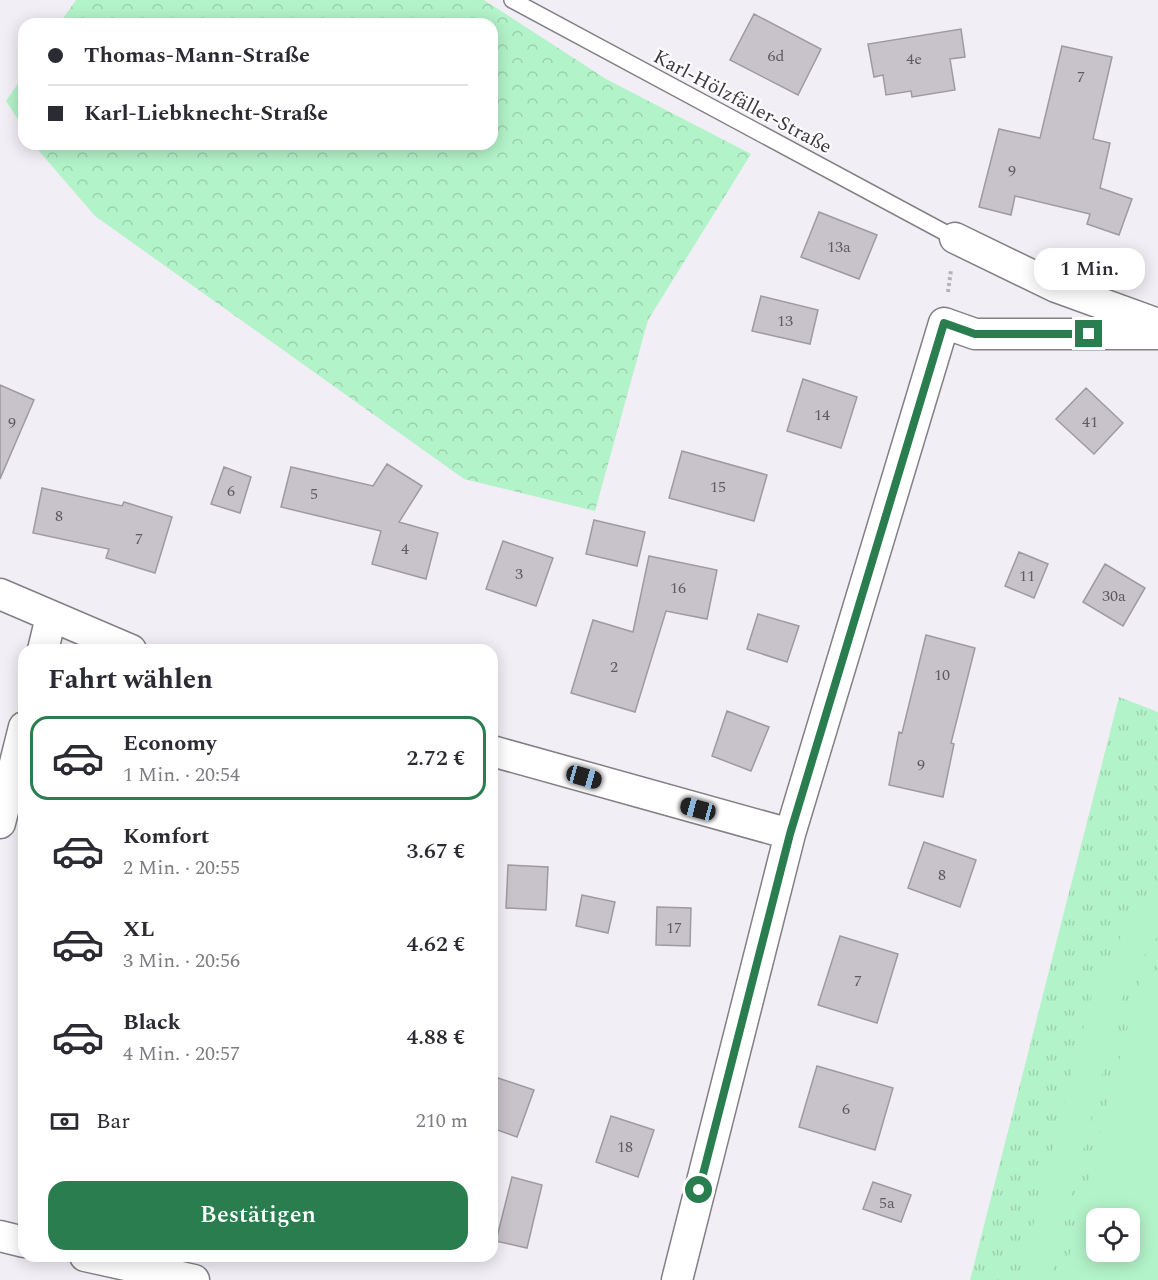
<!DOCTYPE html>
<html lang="de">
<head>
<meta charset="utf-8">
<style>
	body { margin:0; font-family:Spectral,serif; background:#f2f2f3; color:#2b2b33; height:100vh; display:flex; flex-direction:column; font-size:22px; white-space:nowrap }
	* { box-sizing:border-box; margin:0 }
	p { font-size:20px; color:#7c7c81 }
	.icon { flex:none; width:33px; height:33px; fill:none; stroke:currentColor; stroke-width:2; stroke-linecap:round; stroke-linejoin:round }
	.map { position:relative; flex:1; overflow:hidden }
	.details { position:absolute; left:18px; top:644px; width:480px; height:618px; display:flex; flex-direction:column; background:#fff; border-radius:18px; box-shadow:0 3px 15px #0003 }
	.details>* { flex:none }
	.top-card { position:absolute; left:18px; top:18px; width:480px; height:132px; border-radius:18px; box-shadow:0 3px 15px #0003; display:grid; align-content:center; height:132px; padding:0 30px; background:#fff }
	.fabs { position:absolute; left:1086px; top:1208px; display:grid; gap:12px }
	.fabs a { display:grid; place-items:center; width:54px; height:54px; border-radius:12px; background:#fff; box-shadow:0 3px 15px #0003; font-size:30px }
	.end { position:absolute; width:27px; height:27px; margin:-14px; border:8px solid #297d4f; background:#fff; box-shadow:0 0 0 3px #fff }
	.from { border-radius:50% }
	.bubble { position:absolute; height:42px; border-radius:18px; background:#fff; box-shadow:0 3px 15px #0003; font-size:20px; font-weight:600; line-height:42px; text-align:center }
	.car { position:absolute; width:18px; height:36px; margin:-18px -9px; border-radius:8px; box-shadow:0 0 4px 2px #0007; background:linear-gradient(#222 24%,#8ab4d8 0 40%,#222 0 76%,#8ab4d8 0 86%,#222 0) }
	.top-card b { display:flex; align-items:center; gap:21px; height:57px; font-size:22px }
	.top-card b+b { border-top:2px solid #e1e1e2 }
	.top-card i { width:15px; height:15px; background:#2b2b33 }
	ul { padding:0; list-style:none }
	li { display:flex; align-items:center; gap:18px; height:84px; margin:0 12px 9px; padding:0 18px; border:3px solid transparent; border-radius:18px }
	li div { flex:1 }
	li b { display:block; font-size:22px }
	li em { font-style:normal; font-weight:600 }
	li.selected { border-color:#297d4f }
	li>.icon { width:54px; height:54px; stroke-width:1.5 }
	h2 { padding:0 30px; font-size:27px; line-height:72px }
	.pay { display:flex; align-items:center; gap:15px; height:66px; padding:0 30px; font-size:22px }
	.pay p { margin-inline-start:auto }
	.primary-button { display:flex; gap:12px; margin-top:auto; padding:12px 30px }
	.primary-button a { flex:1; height:69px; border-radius:18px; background:#297d4f; color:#fff; font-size:24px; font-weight:600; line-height:69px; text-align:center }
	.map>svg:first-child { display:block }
	.forest { fill:url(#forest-crowns) }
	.park { fill:url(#park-tufts); fill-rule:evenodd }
	.pitch { fill:#b3f3c9; fill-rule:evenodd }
	.building { fill:#c8c3ca; stroke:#9e9aa1; stroke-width:1.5 }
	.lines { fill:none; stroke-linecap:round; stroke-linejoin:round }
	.service-casing { stroke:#837f85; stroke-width:18 }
	.minor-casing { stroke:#837f85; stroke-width:33 }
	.path { stroke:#b6b2b8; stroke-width:4; stroke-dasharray:3 3; stroke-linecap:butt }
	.service { stroke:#fff; stroke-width:15 }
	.minor { stroke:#fff; stroke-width:30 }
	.route { stroke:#297d4f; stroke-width:8 }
	.labels { text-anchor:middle; stroke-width:4.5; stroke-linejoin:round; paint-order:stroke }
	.number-label { font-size:16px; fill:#5e5c60 }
	.street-label { font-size:20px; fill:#3b393c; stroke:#fefcff }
</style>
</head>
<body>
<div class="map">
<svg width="1158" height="1280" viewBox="0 0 1158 1280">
	<defs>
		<pattern id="forest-crowns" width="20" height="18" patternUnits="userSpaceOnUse" patternTransform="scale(1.5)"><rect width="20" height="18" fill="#b3f3c9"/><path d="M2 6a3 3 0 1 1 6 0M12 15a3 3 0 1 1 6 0" fill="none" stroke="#9bd1ae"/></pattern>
		<pattern id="park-tufts" width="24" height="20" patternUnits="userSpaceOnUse" patternTransform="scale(1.5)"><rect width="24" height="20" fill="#b3f3c9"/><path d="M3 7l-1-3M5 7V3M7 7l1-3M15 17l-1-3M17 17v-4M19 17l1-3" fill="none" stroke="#9bd1ae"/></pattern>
	</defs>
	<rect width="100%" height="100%" fill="#f2eef5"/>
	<!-- forest -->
	<path class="forest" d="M76,0H484L606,79L751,154L648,320L595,511L464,479L95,216L33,144H492V24H59Z
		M24,75V129L6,101Z"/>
	<!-- park -->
	<path class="park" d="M1119,697L1158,712V1280H970ZM1096,1218H1130V1251H1096Z"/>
	<!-- pitch -->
	<path class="pitch" d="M1158,897V936L1139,963L1121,1001L1050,1280H1019L1093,991C1112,950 1123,926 1158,897Z
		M1143,967L1158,971V1280H1063ZM1096,1218H1130V1251H1096Z"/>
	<!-- building -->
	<path class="building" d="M754,14L821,49L798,95L730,60Z
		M961,29L965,57L950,59L955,90L912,97L911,91L886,95L883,75L874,77L868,44Z
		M1062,46L1112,57L1093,139L1110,143L1100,188L1132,199L1119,235L1087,224L1090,214L1015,196L1011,215L979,207L999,129L1040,138Z
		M819,212L877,235L859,279L801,257Z
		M761,296L818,310L810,344L752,331Z
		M803,379L857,397L841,448L787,431Z
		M0,385L34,400L0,479Z
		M1086,388L1123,423L1094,454L1056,419Z
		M682,451L767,475L754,521L669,498Z
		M387,464L422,486L399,522L438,533L426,579L372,564L381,531L281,507L291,467L373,486Z
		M224,467L251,477L240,513L211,504Z
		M42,488L122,506L124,502L172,517L155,573L106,558L109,549L33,533Z
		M594,520L645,532L637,566L586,554Z
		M503,541L553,558L536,606L486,589Z
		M1019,552L1048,564L1034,598L1005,586Z
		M649,556L717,570L707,619L666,611L635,712L571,693L593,620L633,632Z
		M1105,564L1145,588L1123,626L1083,602Z
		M758,614L799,626L787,662L747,649Z
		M926,635L975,648L951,743L954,744L943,797L889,785L899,732L902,733Z
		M727,711L769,727L751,771L712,756Z
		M924,842L976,860L960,907L908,888Z
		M508,865L548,867L546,910L506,908Z
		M582,895L615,902L608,933L576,926Z
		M657,907L691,908L690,946L656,945Z
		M840,936L898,954L877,1023L818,1005Z
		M817,1066L893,1088L875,1150L799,1127Z
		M492,1076L534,1090L517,1137L492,1128Z
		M611,1116L654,1130L638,1177L596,1162Z
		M512,1177L542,1185L527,1248L496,1241Z
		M873,1182L911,1195L901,1222L863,1209Z"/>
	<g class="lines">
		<defs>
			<path id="service" d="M512,0L955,238"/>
			<path id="minor" d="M955,238L1056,287L1158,324
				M0,594L131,650
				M43,650L51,617
				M492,751L790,834
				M0,823L24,727
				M0,1236L24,1242
				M85,1256L194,1280
				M677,1280L790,834L944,323L975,334H1158"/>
		</defs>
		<!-- service casing -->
		<use href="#service" class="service-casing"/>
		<!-- minor casing -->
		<use href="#minor" class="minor-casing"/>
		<!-- path -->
		<path class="path" d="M948,292L951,270"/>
		<!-- service -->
		<use href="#service" class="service"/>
		<!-- minor -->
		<use href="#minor" class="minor"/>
	</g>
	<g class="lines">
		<!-- route -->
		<path class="route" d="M699,1190L790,834L944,323L975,334H1089"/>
	</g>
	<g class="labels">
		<!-- number labels -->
		<g class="number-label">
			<text x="776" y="61">6d</text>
			<text x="914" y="64">4e</text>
			<text x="1081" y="82">7</text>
			<text x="1012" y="176">9</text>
			<text x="839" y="252">13a</text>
			<text x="785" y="326">13</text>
			<text x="822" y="420">14</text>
			<text x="1090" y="427">41</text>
			<text x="12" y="428">9</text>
			<text x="718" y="492">15</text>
			<text x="231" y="496">6</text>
			<text x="314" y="499">5</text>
			<text x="59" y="521">8</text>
			<text x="139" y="544">7</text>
			<text x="405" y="554">4</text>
			<text x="519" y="579">3</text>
			<text x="1027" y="581">11</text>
			<text x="678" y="593">16</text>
			<text x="1114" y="601">30a</text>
			<text x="614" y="672">2</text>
			<text x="942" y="680">10</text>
			<text x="921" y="770">9</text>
			<text x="942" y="880">8</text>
			<text x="674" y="933">17</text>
			<text x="858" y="986">7</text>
			<text x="846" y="1114">6</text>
			<text x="625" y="1152">18</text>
			<text x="887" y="1208">5a</text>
		</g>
		<!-- street labels -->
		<g class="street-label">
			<text transform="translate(743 101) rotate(28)" y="7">Karl-Hölzfäller-Straße</text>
		</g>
	</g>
</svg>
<div class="fabs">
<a><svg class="icon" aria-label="locate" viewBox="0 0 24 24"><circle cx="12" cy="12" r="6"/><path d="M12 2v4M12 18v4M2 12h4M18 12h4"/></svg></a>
</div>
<i class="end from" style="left:699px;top:1190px"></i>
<i class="end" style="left:1089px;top:334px"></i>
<div class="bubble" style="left:1034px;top:248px;width:111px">1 Min.</div>
<i class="car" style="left:584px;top:777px;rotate:106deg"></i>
<i class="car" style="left:698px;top:809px;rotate:285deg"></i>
<div class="top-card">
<b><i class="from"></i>Thomas-Mann-Straße</b>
<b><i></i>Karl-Liebknecht-Straße</b>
</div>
<section class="details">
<h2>Fahrt wählen</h2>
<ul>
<li class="selected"><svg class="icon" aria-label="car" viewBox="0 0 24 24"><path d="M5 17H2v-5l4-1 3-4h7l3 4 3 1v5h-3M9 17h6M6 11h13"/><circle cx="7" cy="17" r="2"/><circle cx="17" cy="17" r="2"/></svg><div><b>Economy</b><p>1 Min. · 20:54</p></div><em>2.72 €</em></li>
<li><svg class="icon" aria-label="car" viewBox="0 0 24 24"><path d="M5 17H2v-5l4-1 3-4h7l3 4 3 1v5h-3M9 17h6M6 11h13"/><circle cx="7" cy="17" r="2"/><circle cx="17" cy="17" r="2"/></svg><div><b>Komfort</b><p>2 Min. · 20:55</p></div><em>3.67 €</em></li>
<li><svg class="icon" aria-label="car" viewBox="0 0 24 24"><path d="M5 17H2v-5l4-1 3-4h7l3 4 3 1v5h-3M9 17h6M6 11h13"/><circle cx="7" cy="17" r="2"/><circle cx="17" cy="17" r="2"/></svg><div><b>XL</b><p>3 Min. · 20:56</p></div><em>4.62 €</em></li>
<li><svg class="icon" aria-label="car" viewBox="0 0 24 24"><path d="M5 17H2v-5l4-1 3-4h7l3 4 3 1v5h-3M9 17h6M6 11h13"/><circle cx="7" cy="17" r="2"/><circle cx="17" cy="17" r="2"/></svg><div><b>Black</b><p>4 Min. · 20:57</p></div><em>4.88 €</em></li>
</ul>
<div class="pay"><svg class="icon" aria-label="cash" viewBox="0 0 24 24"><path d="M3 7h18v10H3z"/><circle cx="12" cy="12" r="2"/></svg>Bar<p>210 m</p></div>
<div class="primary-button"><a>Bestätigen</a></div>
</section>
</div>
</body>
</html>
